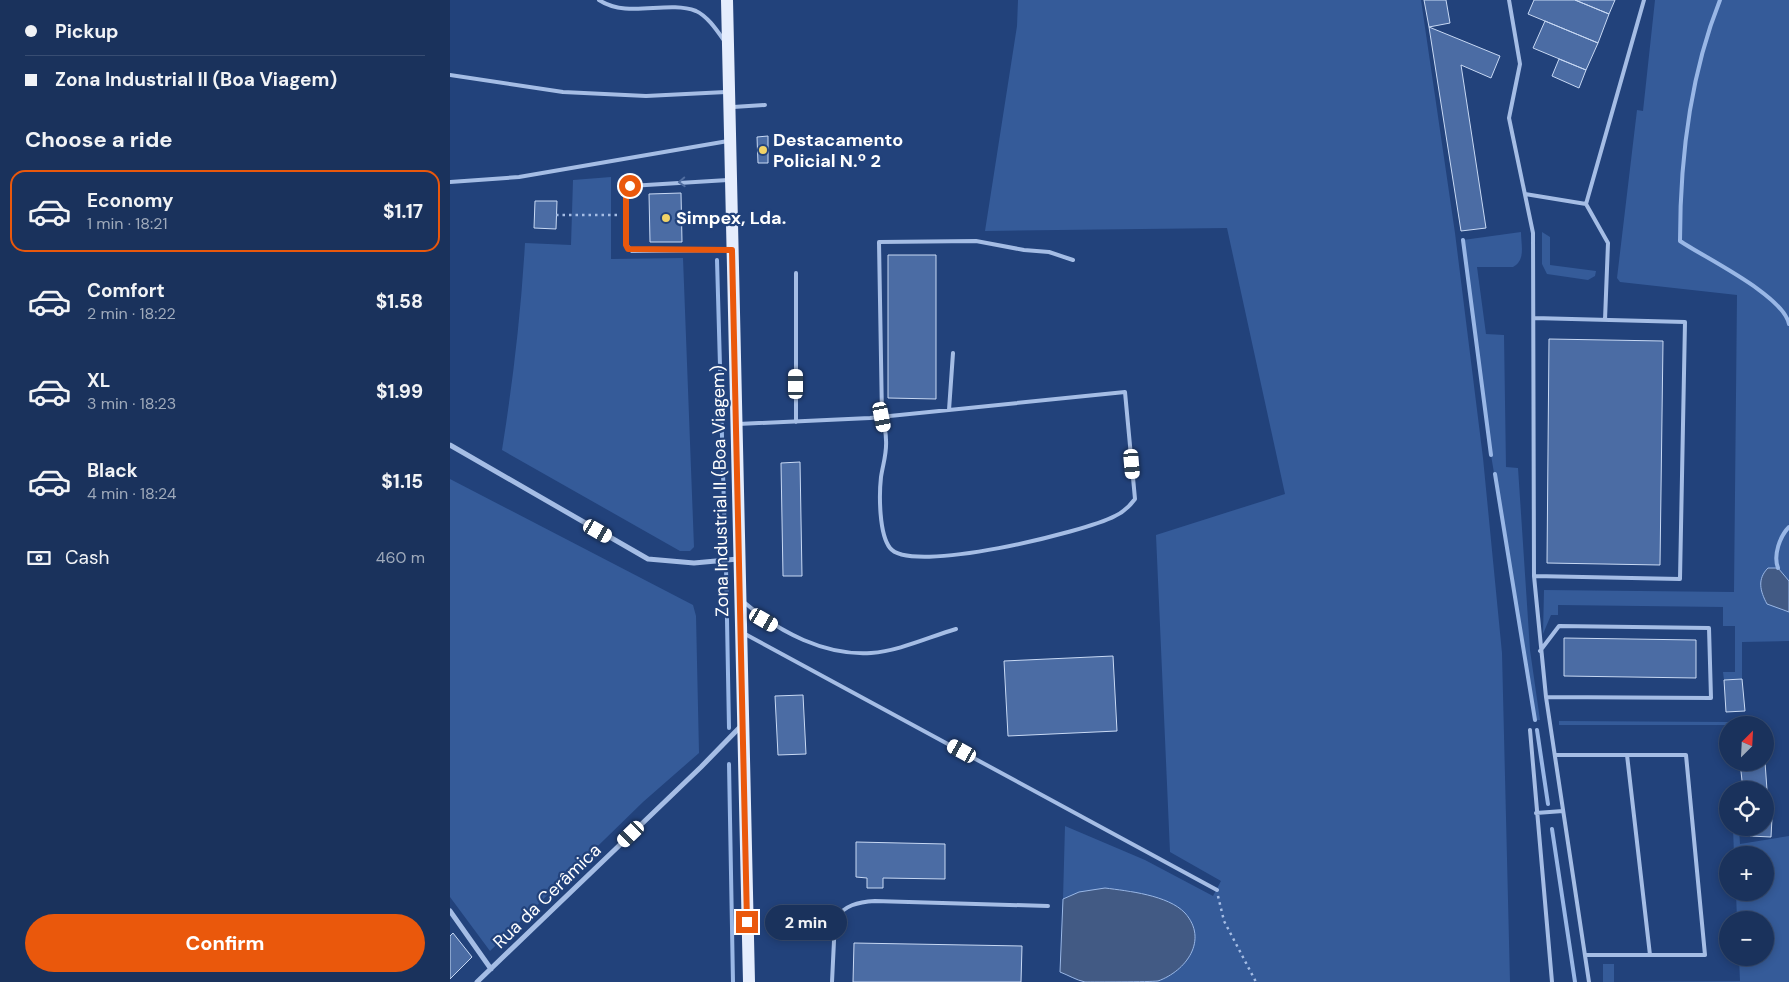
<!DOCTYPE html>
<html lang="en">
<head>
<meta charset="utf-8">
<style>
	body { margin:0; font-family:"DM Sans",sans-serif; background:#273e65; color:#f1f3f6; height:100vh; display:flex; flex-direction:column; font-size:19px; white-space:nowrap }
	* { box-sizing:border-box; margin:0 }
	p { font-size:16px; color:#9faabb }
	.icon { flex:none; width:28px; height:28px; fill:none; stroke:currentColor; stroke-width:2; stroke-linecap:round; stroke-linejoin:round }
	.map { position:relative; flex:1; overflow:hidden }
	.panel { display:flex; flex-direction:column; background:#1a325c; width:450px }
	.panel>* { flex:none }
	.banner { display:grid; align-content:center; height:110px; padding:0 25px; background:#1a325c }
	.needle { width:32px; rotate:24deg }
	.controls { position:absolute; left:1269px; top:716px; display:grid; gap:10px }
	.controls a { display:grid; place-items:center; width:55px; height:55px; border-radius:50%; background:#1a325c; box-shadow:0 2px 8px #0003,0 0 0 1px #384d72; font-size:25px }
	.end { position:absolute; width:22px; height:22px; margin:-11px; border:6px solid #ea580c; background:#fff; box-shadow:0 0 0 2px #fff }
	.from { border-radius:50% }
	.bubble { position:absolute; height:35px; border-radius:18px; background:#1a325c; box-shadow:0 2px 8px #0003,0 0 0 1px #384d72; font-size:16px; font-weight:800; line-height:35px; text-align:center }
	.car { position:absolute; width:15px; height:30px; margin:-15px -8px; border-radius:6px; box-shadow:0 0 4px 1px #0007; background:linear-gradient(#fff 24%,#345 0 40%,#fff 0 76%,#345 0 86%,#fff 0) }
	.banner b { display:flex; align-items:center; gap:18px; height:48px; font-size:19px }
	.banner b+b { border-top:1px solid #384d72 }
	.banner i { width:12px; height:12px; background:#f1f3f6 }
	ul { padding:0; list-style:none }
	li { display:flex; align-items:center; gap:15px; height:82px; margin:0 10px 8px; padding:0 15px; border:2px solid transparent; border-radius:15px }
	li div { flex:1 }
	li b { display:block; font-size:19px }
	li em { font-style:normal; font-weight:800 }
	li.active { border-color:#ea580c }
	li>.icon { width:45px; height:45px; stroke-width:1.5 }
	h2 { padding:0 25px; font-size:22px; line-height:60px }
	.pay { display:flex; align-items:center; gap:12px; height:55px; padding:0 25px; font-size:19px }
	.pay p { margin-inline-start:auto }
	.button { display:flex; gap:10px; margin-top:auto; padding:10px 25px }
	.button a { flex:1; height:58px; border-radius:30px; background:#ea580c; color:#fff; font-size:20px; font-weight:800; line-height:58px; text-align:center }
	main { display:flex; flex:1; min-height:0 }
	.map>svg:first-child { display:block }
	.green { fill:#355b99 }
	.water { fill:#425a84; stroke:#99b7e6 }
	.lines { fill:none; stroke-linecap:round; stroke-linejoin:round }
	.stream { stroke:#99b7e6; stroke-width:4 }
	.building { fill:#4b6ca4; stroke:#c8d9f4 }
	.path { stroke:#a5bde5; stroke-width:2.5; stroke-dasharray:2.5 4; stroke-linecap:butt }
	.service { stroke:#a5bde5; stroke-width:4 }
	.minor { stroke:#a5bde5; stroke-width:5 }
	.primary { stroke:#e5edfd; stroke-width:12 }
	.oneway { stroke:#506da0 }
	.route { stroke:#ea580c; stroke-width:6 }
	.poi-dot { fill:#f1d367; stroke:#22427b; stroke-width:2 }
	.labels { text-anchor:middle; stroke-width:4.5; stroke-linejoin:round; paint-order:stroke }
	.poi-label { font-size:18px; font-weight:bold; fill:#fff; stroke:#22427b; text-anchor:start }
	.street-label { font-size:18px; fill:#fff; stroke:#22427b }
</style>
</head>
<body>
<main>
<section class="panel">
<div class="banner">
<b><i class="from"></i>Pickup</b>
<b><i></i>Zona Industrial II (Boa Viagem)</b>
</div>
<h2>Choose a ride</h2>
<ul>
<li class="active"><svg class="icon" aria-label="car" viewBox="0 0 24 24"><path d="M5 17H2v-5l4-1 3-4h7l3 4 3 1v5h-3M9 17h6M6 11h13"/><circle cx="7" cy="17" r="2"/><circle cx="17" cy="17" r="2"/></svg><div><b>Economy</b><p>1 min · 18:21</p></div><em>$1.17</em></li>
<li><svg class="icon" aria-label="car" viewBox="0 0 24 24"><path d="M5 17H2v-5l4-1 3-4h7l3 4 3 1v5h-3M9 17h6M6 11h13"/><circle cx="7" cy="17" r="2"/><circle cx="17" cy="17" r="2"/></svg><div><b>Comfort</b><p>2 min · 18:22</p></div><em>$1.58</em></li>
<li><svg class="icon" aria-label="car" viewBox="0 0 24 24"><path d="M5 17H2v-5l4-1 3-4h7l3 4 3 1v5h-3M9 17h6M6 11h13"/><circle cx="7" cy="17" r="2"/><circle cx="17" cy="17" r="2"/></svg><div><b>XL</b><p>3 min · 18:23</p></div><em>$1.99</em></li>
<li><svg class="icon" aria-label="car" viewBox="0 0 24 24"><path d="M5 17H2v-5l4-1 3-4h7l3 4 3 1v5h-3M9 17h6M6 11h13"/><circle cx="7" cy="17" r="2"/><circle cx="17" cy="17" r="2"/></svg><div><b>Black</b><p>4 min · 18:24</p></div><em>$1.15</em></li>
</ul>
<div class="pay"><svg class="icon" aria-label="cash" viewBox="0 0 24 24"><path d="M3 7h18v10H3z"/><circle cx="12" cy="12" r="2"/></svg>Cash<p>460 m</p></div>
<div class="button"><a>Confirm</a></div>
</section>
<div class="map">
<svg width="1339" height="982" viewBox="0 0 1339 982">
	<rect width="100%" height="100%" fill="#22427b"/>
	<!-- green -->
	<path class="green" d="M568,0H971L1005,233L1033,458L1052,653L1060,982H705L708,981L682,891C657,888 637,889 613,899L615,826L695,860L763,896L771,881L720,852L706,535L835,494L777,228L535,231L567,26Z
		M1205,0H1339V581L1328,568L1331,610L1339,612V641L1292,642V679L1274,680L1273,672H1285V626H1273V607L1108,605V615H1101L1093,634L1094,590L1284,592L1287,295L1170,282L1167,278L1187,110L1193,111Z
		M161,177V259L233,258L244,547L240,551H230L52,450C63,381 71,313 75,243L121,245L123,180Z
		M1071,232C1071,245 1076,260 1063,267H1027L1036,334L1054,335L1056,467L1068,468L1080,650L1090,720H1085L1041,455L1013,240Z
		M1092,232L1100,237V265L1146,271L1145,276L1138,280L1097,274L1092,264Z
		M0,479L243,605L246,616L249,753L193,802L40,951L0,897Z
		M1109,721L1278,722V725H1109Z
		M1283,828H1289L1290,844L1339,836V982H1153V964H1164V982L1290,981L1289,958H1315V920H1287L1286,893L1315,892V855H1284Z"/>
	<!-- water -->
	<path class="water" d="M1318,568H1328L1339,581V612L1317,604C1310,591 1307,579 1318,568Z
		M655,888C678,891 718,895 735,913C759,940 736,971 708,981C700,982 644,982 635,982C626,980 618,975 610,972L613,899L629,892Z"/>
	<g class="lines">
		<!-- stream -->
		<path class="stream" d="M1270,0C1240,75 1230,161 1230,241C1255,258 1333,295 1339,324
			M1013,240L1041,455
			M267,260L275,543
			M1045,474L1085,720
			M276,566L279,728
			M1328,568C1323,555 1330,536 1339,527
			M1087,730L1098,804
			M279,764L283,982
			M1102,829L1125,982"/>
	</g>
	<!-- building -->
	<path class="building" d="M974,0H996L1000,23L979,27Z
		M1084,0H1125L1159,14L1148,43L1078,14Z
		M1125,0H1165L1159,14Z
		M1095,21L1148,43L1136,70L1083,48Z
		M979,27L1050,56L1041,78L1011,65L1036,228L1011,231Z
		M1109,59L1136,70L1129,88L1102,76Z
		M318,136V163H308L307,137Z
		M231,193L232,242H200L199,194Z
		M85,201H107L106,229L84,228Z
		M438,255H486V399L438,398Z
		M1099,339L1213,341L1210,565L1097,563Z
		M350,462L352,576H333L331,463Z
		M1114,638L1246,640V678L1114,676Z
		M663,656L667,731L558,736L554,661Z
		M1292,679L1295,711L1276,712L1274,680Z
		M353,695L356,754L328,755L325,696Z
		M1290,762H1315L1317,790H1293Z
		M1315,818H1322L1321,837L1300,836V828H1315Z
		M406,842L495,844V879L433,878V888H417V878L406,877Z
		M3,933L22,957L0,979V936Z
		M404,943L572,946L571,982H403Z"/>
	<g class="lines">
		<!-- path -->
		<path class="path" d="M106,215H170
			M768,896L774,921L806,982"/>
		<!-- service -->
		<path class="service" d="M149,0C178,19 216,0 246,11C257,16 266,29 273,39
			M1059,0L1070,64L1059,118L1083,233L1084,576L1230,579L1235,322L1084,318
			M0,75L113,92L196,96L276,92
			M283,107L315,105
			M278,180L180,186L176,193V245L182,251L281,250
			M0,182L69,177L278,141
			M1075,194L1136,204L1158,243L1155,320
			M1136,204L1194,0
			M499,410L503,353
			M346,422V273
			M288,424L420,418C505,410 590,401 675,392L685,499C679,507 674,512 665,516C635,532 460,575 440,548C429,534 429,495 431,477C433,464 437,453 436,440C436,432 434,424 432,417L429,242L526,241L574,250L599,252L623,260
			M1084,576L1096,697L1139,982
			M295,603C329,632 375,656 421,653C449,651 479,637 506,629
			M295,634L767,890
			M1090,651L1109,626L1259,628L1261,698L1096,697
			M1080,730L1102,982
			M1105,755H1236L1255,955H1135
			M1177,755L1200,955
			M1086,813L1113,811
			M382,982L385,920C393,905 409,902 425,901L598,906"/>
		<!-- minor -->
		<path class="minor" d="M0,445L198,559L244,563L288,559
			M0,911L41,969
			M27,982L251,767L292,725"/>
		<!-- primary -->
		<path class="primary" d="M277,0L299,982"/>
	</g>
	<!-- one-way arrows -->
	<defs><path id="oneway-chevron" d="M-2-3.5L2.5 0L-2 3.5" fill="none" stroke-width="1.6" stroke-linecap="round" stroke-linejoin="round" transform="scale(1.25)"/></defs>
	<use class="oneway" href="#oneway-chevron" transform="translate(232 182) rotate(177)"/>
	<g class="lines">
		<!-- route -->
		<path class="route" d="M180,186L176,193V245L178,249L282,250L297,922"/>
	</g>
	<!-- markers -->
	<g class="poi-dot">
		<circle cx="313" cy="150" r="5"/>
		<circle cx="216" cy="218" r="5"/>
	</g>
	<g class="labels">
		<!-- poi labels -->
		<g class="poi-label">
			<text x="323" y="146">Destacamento<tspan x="323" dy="21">Policial N.º 2</tspan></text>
			<text x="226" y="224">Simpex, Lda.</text>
		</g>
		<!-- street labels -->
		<g class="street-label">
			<text transform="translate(270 491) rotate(-91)" y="6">Zona Industrial II (Boa Viagem)</text>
			<text transform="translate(97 896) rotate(-44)" y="6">Rua da Cerâmica</text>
		</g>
	</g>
</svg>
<div class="controls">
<a><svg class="needle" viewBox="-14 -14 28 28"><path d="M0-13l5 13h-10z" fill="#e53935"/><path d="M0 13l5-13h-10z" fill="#9faabb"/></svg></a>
<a><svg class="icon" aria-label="locate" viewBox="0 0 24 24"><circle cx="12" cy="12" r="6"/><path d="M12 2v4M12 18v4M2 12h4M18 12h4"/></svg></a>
<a>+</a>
<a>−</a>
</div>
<i class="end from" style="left:180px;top:186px"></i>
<i class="end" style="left:297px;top:922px"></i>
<div class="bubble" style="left:315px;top:905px;width:82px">2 min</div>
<i class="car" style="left:346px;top:384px;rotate:0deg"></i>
<i class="car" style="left:432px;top:417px;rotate:169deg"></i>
<i class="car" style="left:682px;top:464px;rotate:175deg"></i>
<i class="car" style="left:148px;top:531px;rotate:120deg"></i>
<i class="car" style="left:314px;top:620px;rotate:120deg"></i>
<i class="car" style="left:512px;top:751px;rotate:299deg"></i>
<i class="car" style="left:181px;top:834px;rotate:226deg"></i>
</div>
</main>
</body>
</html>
